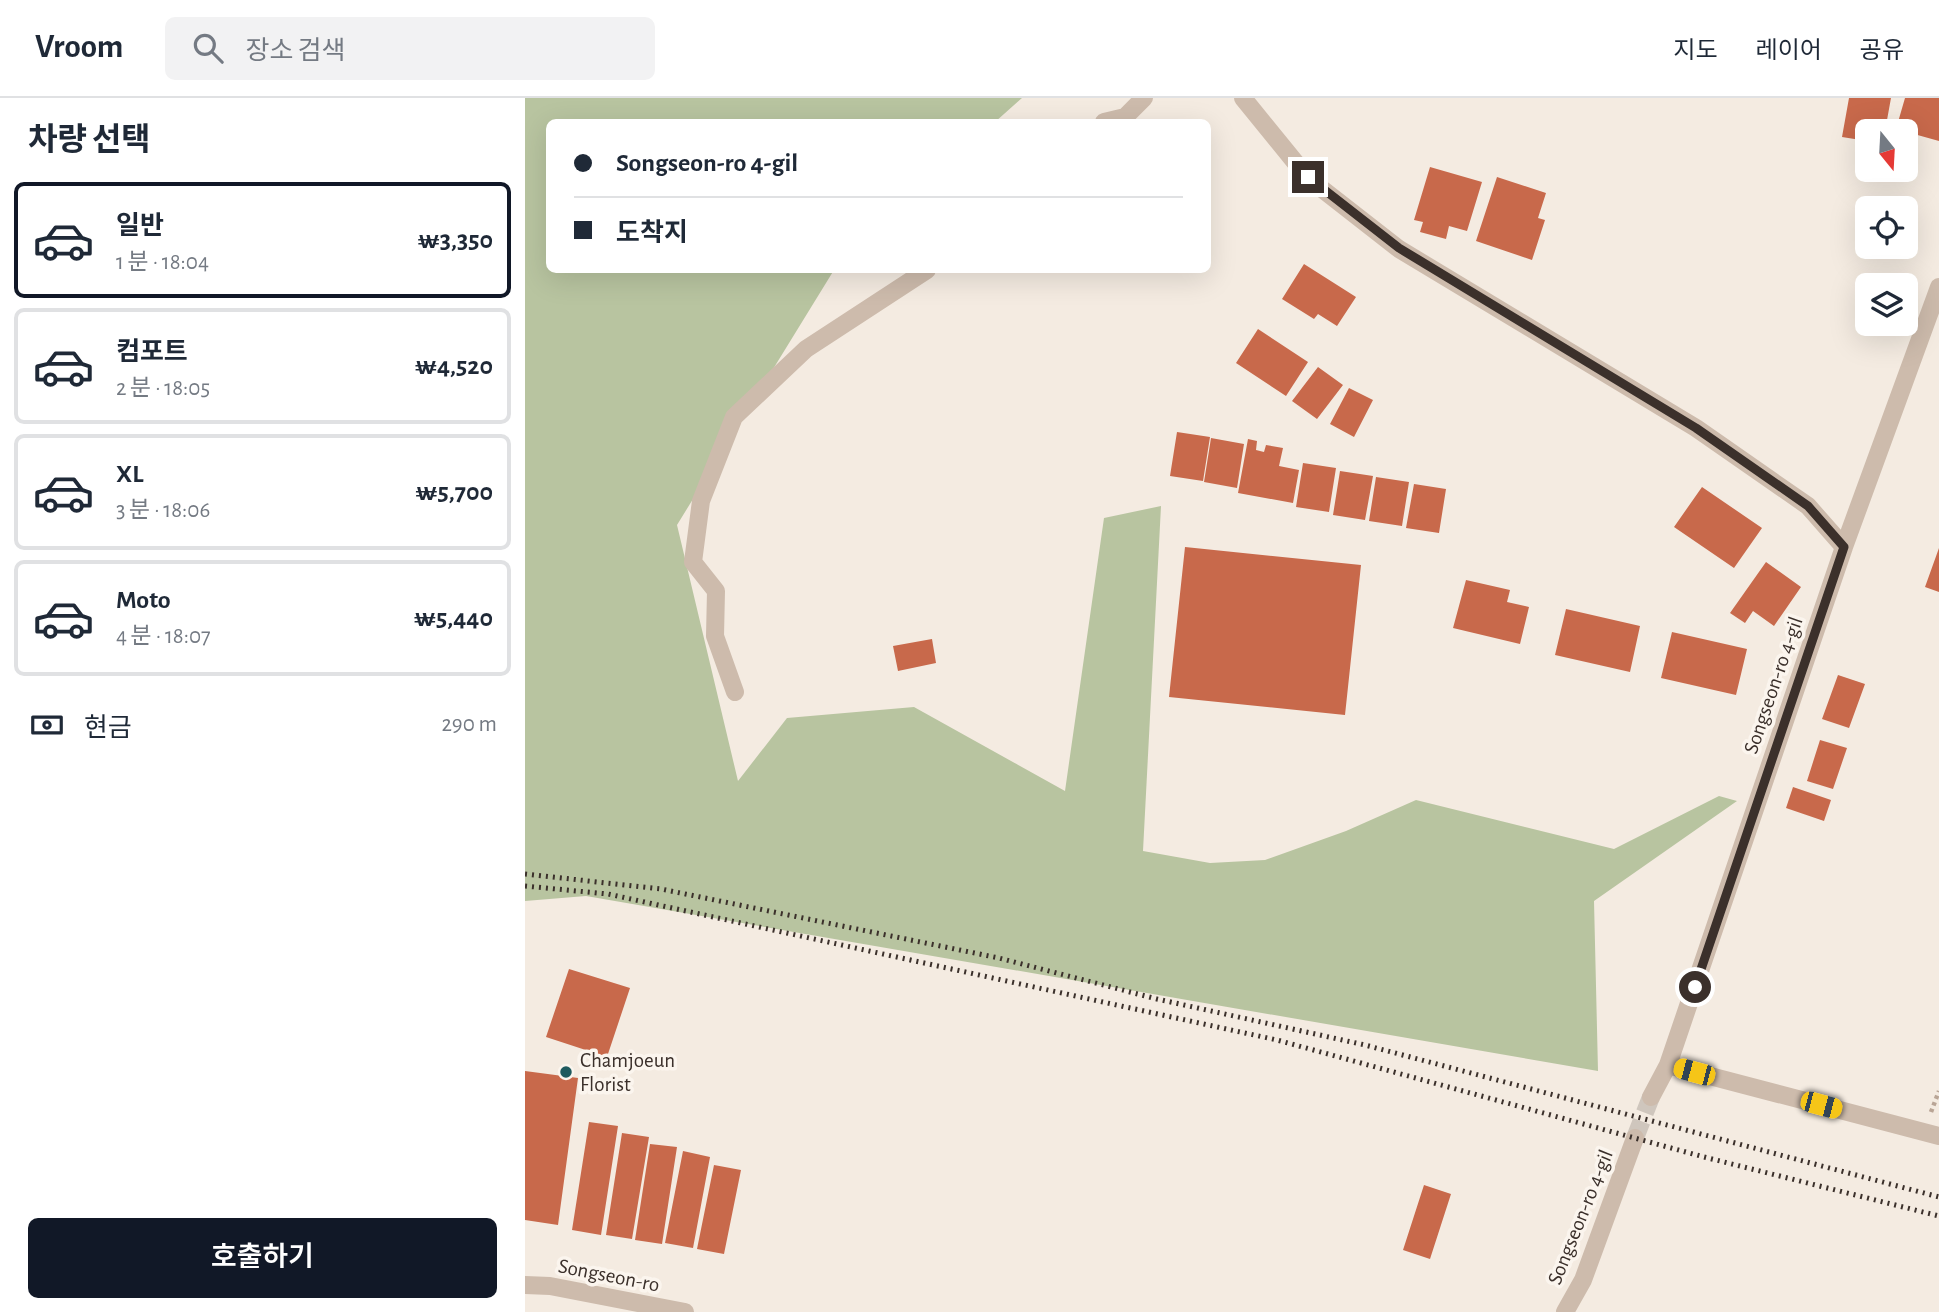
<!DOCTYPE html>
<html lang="ko">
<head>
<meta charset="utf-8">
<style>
	body { margin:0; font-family:"Alegreya Sans","Noto Sans KR",sans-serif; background:#f2f2f3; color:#1f2937; height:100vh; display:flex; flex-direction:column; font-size:26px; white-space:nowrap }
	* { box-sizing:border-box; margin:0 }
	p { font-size:23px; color:#747a83 }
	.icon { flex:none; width:38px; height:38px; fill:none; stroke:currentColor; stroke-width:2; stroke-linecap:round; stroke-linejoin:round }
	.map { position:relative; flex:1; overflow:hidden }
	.side { display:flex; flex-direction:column; background:#fff; width:525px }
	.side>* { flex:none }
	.guide { position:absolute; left:21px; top:21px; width:665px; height:154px; border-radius:10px; box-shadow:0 7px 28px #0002; display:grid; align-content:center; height:154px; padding:0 28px; background:#fff }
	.needle { width:46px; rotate:162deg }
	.buttons { position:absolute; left:1330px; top:21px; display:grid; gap:14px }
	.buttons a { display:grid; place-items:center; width:63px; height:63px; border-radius:10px; background:#fff; box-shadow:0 7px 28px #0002; font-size:35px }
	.end { position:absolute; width:32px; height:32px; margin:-16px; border:9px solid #3b302b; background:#fff; box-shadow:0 0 0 4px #fff }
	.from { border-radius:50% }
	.car { position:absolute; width:21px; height:42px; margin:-21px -10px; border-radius:9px; box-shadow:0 0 5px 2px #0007; background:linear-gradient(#f5c518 24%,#345 0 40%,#f5c518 0 76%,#345 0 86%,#f5c518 0) }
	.guide b { display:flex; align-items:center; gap:24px; height:66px; font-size:26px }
	.guide b+b { border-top:2px solid #e0e1e3 }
	.guide i { width:18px; height:18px; background:#1f2937 }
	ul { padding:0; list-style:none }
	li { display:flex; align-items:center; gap:21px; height:116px; margin:0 14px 10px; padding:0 14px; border:4px solid #e0e1e3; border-radius:10px }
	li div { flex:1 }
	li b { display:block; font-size:26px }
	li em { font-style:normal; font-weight:600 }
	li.active { border-color:#111827 }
	li>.icon { width:63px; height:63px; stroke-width:1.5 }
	h2 { padding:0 28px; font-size:32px; line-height:84px }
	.pay { display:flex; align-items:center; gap:18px; height:77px; padding:0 28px; font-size:26px }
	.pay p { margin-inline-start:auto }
	.button { display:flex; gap:14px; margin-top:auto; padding:14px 28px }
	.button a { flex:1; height:80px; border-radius:10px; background:#111827; color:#fff; font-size:28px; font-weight:600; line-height:80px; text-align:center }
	header { display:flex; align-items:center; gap:42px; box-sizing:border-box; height:98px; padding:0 35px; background:#fff; border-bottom:2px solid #e0e1e3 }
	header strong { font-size:33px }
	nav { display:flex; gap:38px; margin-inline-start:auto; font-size:24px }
	.search { width:490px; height:63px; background:#f2f2f3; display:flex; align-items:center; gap:18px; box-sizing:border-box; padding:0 24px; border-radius:10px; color:#747a83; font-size:26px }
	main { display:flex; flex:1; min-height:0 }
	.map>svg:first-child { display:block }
	.green { fill:#b8c4a0 }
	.building { fill:#c8694b }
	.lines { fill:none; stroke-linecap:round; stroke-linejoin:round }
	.minor-tunnel { stroke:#cfc6bd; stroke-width:18; stroke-dasharray:18 9; stroke-linecap:butt }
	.path { stroke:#b9a596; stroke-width:4.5; stroke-dasharray:3.5 3.5; stroke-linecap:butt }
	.minor { stroke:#cdbbac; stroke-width:18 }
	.rail { stroke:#3b302b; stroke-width:5; stroke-dasharray:2 5; stroke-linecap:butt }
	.route { stroke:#3b302b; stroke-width:9 }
	.poi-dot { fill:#1f5a5e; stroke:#fbf5ee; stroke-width:2.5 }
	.labels { text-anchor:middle; stroke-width:7; stroke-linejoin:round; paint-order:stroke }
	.street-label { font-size:21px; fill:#3b302b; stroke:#fbf5ee }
	.poi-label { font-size:21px; fill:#3b302b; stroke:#fbf5ee; text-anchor:start }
</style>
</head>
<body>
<header>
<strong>Vroom</strong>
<div class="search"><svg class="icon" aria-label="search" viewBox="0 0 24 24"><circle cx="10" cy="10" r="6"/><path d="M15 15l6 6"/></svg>장소 검색</div>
<nav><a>지도</a><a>레이어</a><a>공유</a></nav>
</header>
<main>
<section class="side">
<h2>차량 선택</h2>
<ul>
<li class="active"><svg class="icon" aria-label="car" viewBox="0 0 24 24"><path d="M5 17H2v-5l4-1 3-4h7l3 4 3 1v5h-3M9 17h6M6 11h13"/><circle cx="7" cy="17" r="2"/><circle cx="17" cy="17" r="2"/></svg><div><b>일반</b><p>1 분 · 18:04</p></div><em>₩3,350</em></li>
<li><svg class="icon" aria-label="car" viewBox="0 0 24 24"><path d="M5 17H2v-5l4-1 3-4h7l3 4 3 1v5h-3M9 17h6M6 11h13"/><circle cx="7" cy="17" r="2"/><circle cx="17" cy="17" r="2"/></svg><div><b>컴포트</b><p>2 분 · 18:05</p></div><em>₩4,520</em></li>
<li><svg class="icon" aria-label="car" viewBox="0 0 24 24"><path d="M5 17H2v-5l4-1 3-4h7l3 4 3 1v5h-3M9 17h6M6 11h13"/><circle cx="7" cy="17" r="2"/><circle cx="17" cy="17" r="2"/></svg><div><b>XL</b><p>3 분 · 18:06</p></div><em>₩5,700</em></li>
<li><svg class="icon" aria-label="car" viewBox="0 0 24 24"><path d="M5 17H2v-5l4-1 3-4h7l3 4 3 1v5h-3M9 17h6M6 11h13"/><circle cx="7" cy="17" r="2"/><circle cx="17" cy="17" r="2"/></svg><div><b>Moto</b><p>4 분 · 18:07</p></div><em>₩5,440</em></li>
</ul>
<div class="pay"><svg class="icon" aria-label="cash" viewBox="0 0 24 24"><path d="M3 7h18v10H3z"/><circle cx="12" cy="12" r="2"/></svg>현금<p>290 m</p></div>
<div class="button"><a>호출하기</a></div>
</section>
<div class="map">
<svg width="1414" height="1214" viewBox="0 0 1414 1214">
	<rect width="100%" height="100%" fill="#f4ebe1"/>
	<!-- green -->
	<path class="green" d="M0,0H497L470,24H24V172H309L152,427L213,683L262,620L389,609L540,693L579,420L636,408L618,753L685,765L740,762L821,733L891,702L1089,751L1194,698L1212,703L1069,803L1073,973L61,798L0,803Z"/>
	<!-- building -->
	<path class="building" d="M1324,0H1366L1360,33H1342V43L1317,39Z
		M1380,0H1414V43L1371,31Z
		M905,69L957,84L942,133L924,128L921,141L895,134L898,124L889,122Z
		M972,79L1021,95L1013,120L1020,122L1007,162L951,143Z
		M779,166L831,199L812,228L793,216L789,221L757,201Z
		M733,231L783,264L761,298L711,265Z
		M793,269L818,287L792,321L767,303Z
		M824,290L848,302L829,339L805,326Z
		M652,334L685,339L678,383L645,378Z
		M686,340L719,346L712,390L679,384Z
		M723,341L732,343L731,352L739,354L741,347L758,350L754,368L774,372L768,405L713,395Z
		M778,365L811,370L804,414L771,409Z
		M815,373L848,378L840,422L808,417Z
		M851,379L884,384L877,428L844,423Z
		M889,386L921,391L914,435L881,430Z
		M1177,389L1237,430L1209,470L1149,429Z
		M660,449L836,467L820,617L644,599Z
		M1414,450V494L1400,489Z
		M1241,464L1276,489L1249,528L1228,513L1220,525L1205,515Z
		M941,482L985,492L982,504L1004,509L995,546L928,530Z
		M1041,511L1115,528L1105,574L1030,557Z
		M1147,534L1222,551L1211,597L1136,580Z
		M407,541L411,565L373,573L368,548Z
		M1313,577L1340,586L1324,630L1297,621Z
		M1295,642L1322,650L1308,691L1282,683Z
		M1268,689L1306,702L1299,723L1261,710Z
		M44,871L105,890L82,959L21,939Z
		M0,973L53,980L33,1127L0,1122Z
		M64,1024L93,1028L76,1137L47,1132Z
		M97,1035L124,1039L107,1141L81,1137Z
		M125,1046L152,1049L137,1146L110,1142Z
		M158,1053L185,1059L168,1150L140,1145Z
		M189,1067L216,1072L199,1156L172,1151Z
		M899,1087L926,1096L905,1161L878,1152Z"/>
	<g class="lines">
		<!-- minor-tunnel -->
		<path class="minor-tunnel" d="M1110,1040L1126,999"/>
		<!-- path -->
		<path class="path" d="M1406,1014L1414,993"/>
		<!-- minor -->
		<path class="minor" d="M718,0L783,80L874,151L1171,330L1283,408L1319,449
			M579,24L600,19L619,0
			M210,594L190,538L191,493L168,464L176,403L209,319L281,251L402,172
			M1143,967L1414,1038
			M1126,999L1143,967L1319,449L1414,189
			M0,1187L25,1188L160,1214
			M1040,1214L1058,1182L1110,1040"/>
		<!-- rail -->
		<path class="rail" d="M0,776L136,791L474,860L632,901L840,947L1414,1099
			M0,788L83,796L752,942L1179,1059L1414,1118"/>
	</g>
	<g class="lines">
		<!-- route -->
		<path class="route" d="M783,79L874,150L1171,330L1283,408L1319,449L1170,889"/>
	</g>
	<!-- markers -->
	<circle class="poi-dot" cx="41" cy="974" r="7"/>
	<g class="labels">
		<!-- street labels -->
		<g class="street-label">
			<text transform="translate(1248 587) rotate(-71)" y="7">Songseon-ro 4-gil</text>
			<text transform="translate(1055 1119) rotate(-68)" y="7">Songseon-ro 4-gil</text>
			<text transform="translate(84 1177) rotate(11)" y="7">Songseon-ro</text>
		</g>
		<!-- poi labels -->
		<g class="poi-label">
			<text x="55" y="969">Chamjoeun<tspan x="55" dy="24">Florist</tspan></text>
		</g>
	</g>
</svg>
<div class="buttons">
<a><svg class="needle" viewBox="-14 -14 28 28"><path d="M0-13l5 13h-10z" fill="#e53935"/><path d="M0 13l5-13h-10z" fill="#747a83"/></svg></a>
<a><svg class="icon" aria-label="locate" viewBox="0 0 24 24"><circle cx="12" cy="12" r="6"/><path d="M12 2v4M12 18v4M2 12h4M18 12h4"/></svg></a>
<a><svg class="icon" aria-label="layers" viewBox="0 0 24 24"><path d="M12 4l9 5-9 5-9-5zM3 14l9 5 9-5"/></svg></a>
</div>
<i class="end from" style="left:1170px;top:889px"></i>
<i class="end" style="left:783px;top:79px"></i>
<i class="car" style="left:1169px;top:974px;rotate:285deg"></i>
<i class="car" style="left:1296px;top:1007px;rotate:105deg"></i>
<div class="guide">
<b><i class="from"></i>Songseon-ro 4-gil</b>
<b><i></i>도착지</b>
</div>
</div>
</main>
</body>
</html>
